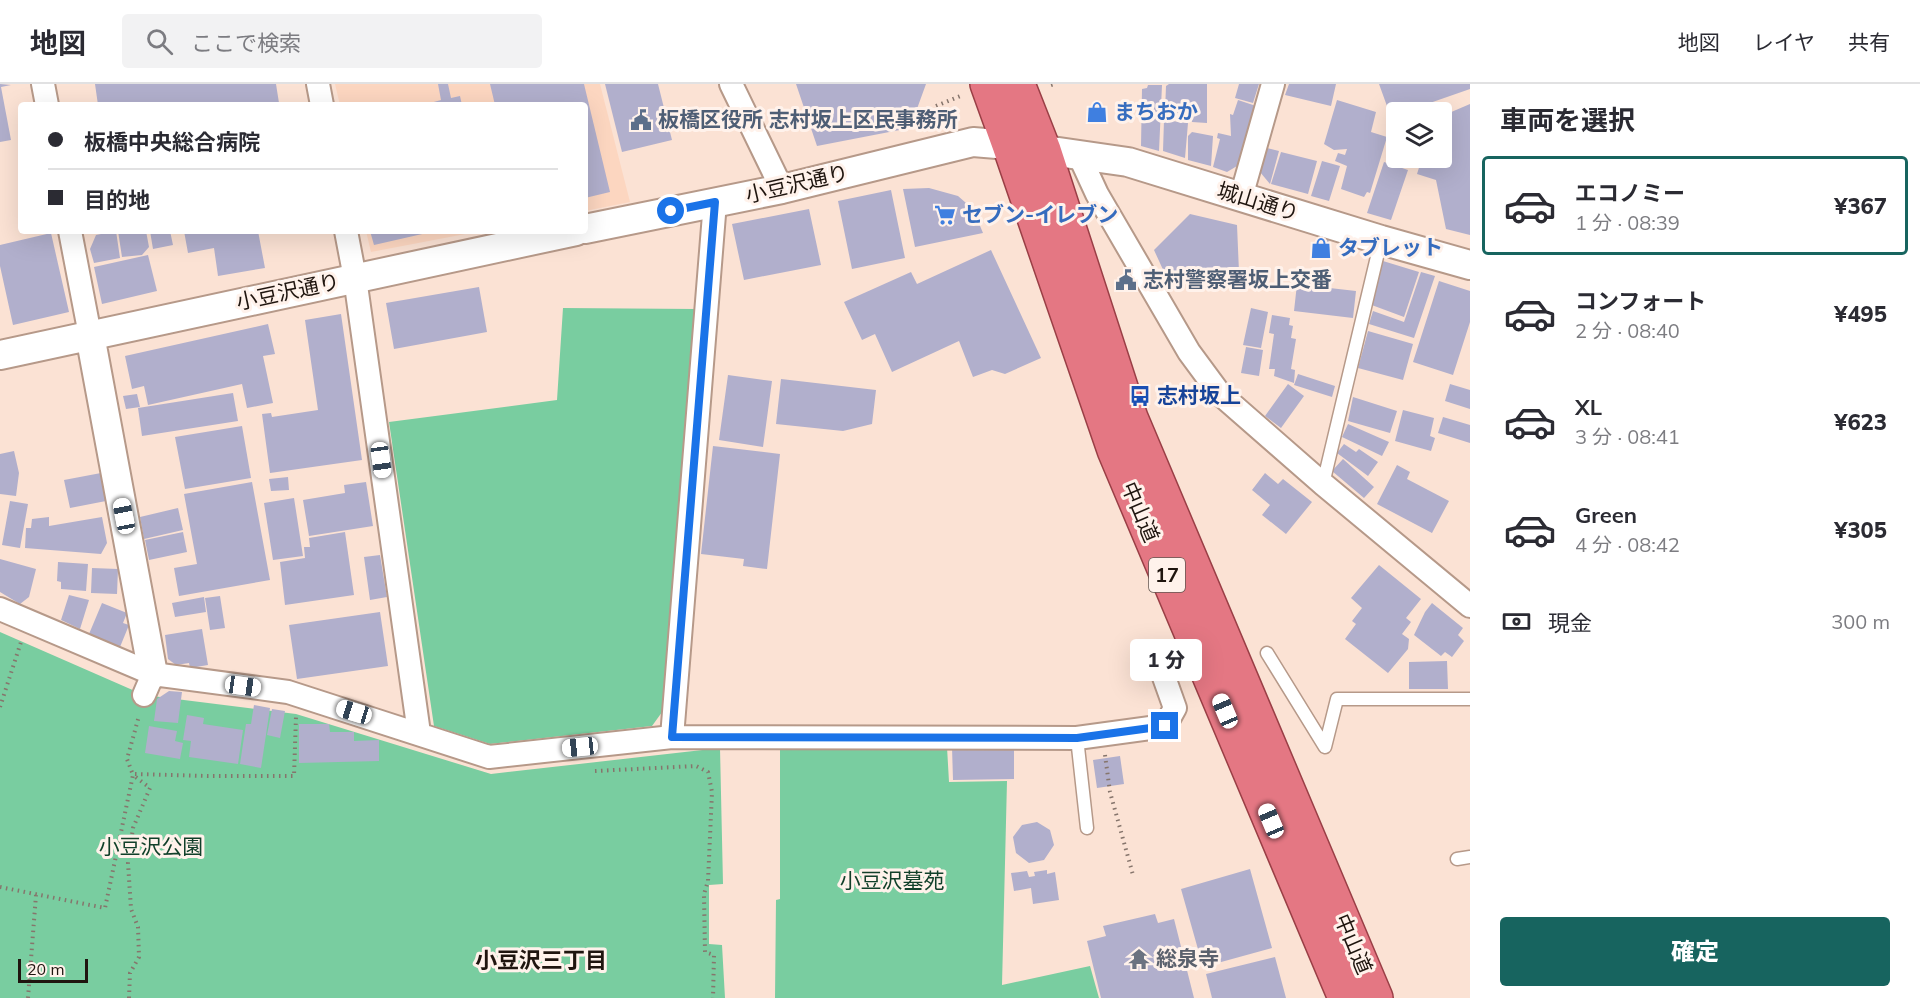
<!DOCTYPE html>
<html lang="ja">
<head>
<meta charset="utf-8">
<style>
	body { margin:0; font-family:Mulish,"Noto Sans JP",sans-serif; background:#f2f2f3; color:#2b2b33; height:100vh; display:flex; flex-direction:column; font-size:22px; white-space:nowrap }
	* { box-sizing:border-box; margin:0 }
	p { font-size:20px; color:#7c7c81 }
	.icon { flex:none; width:33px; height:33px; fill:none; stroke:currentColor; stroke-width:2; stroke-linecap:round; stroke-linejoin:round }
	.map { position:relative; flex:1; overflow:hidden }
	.sheet { display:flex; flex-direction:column; background:#fff; width:450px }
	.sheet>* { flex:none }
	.hud { position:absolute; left:18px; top:18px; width:570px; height:132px; border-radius:6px; box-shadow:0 6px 24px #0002; display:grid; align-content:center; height:132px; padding:0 30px; background:#fff }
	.fabs { position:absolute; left:1386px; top:18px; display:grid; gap:12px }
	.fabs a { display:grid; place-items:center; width:66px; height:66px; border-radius:6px; background:#fff; box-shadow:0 6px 24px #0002; font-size:30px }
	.scale { position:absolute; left:18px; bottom:15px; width:70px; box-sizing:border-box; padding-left:6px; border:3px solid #1f150f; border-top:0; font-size:16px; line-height:21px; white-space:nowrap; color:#1f150f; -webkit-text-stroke:4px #fff2eb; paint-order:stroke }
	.end { position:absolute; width:27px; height:27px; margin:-14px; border:8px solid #1a73e8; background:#fff; box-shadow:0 0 0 3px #fff }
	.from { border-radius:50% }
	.bubble { position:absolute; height:42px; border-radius:6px; background:#fff; box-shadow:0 6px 24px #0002; font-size:20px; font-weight:800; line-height:42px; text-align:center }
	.car { position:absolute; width:18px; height:36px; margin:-18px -9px; border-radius:8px; box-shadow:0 0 4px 2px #0007; background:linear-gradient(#fff 24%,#345 0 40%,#fff 0 76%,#345 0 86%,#fff 0) }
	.hud b { display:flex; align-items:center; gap:21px; height:57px; font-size:22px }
	.hud b+b { border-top:2px solid #e1e1e2 }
	.hud i { width:15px; height:15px; background:#2b2b33 }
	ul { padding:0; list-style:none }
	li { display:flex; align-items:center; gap:18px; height:99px; margin:0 12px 9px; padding:0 18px; border:3px solid transparent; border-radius:6px }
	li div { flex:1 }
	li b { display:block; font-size:22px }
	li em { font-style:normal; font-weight:800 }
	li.on { border-color:#17645f }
	li>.icon { width:54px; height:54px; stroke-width:1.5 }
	h2 { padding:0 30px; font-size:27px; line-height:72px }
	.pay { display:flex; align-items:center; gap:15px; height:66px; padding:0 30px; font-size:22px }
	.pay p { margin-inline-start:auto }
	.primary-button { display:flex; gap:12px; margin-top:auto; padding:12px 30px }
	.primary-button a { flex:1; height:69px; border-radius:6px; background:#17645f; color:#fff; font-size:24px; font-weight:800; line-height:69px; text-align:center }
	header { display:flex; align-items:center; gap:36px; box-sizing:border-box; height:84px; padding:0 30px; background:#fff; border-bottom:2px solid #e1e1e2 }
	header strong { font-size:28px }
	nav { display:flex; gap:33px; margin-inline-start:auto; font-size:21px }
	.search { width:420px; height:54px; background:#f2f2f3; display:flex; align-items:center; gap:15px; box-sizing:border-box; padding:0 21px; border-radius:6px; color:#7c7c81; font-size:22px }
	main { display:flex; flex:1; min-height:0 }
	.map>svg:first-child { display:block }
	.built { fill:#fcd6c0 }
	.green { fill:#79cda0 }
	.building { fill:#b1afcc }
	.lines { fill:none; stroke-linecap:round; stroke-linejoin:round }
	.service-casing { stroke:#b69989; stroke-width:15 }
	.minor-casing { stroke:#b69989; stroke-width:26 }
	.tertiary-casing { stroke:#b69989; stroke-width:32 }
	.trunk-casing { stroke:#9a3f46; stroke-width:36 }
	.path { stroke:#86756c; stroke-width:4; stroke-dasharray:1.5 4.5; stroke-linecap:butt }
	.service { stroke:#fff; stroke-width:12 }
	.minor { stroke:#fff; stroke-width:22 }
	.tertiary { stroke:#fff; stroke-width:28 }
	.trunk { stroke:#e47783; stroke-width:33 }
	.route { stroke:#1a73e8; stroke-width:8 }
	.labels { text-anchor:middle; stroke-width:6; stroke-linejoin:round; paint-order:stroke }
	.shield { fill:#fff2eb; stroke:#625751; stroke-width:1.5 }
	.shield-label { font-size:20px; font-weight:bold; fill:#1f150f }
	.shop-label { font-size:21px; font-weight:bold; fill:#366cbe; stroke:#fff2eb; text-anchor:start }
	.service-label { font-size:21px; font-weight:bold; fill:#4e5e75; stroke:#fff2eb; text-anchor:start }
	.street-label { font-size:21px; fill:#1f150f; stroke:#fff2eb }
	.transit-label { font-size:21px; font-weight:bold; fill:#164399; stroke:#fff2eb; text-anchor:start }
	.park-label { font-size:21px; fill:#11402a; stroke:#fff2eb }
	.worship-label { font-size:21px; font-weight:bold; fill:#5b616d; stroke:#fff2eb; text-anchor:start }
	.neighbourhood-label { font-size:22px; font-weight:bold; fill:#1f150f; stroke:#fff2eb }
</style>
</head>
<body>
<header>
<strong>地図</strong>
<div class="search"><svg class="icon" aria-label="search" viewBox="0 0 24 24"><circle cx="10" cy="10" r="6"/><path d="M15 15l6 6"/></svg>ここで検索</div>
<nav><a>地図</a><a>レイヤ</a><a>共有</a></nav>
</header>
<main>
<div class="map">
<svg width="1470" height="914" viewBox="0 0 1470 914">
	<rect width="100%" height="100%" fill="#fbe2d4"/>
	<!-- built -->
	<path class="built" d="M335,0H600L630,118L585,127V21H340Z
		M366,147H481L371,168Z"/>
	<!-- green -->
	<path class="green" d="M563,224L696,225L665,624L652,642L490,660L434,642L389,338L557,316Z
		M0,548L144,611L296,630L491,690L720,664L723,800L709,801V860L722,861L725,914H0Z
		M947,663L949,698L1007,697L1002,901L1090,882L1099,914H775L776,816L780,815V664Z"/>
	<!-- building -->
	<path class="building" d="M0,0L11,1L1,3L11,56L0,58Z
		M95,0H276L279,19L266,21H98Z
		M438,0H448L451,14L460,12L462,21H423L441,16Z
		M490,0H584L610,108L585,114V21H495Z
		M605,0H658L672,56L622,68Z
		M796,0H926L910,44L817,62Z
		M1169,0H1207V39L1192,38L1191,30L1165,28L1166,2Z
		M1239,0H1259L1253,19L1235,14Z
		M1289,0H1336L1331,22L1285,11Z
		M1379,0H1470V5L1404,28H1396V31L1391,33Z
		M1148,1H1162L1159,67L1141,62L1142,5L1147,4Z
		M1238,16L1256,22L1237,82L1227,88L1213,83L1220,55L1217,54L1218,49L1231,52L1230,30L1233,31Z
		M1337,16L1376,28L1371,48L1387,53L1370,109L1367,108L1364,113L1341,105L1347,82L1335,77L1338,69L1345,71L1347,65L1334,66L1324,60Z
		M1470,20V151L1446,145L1436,96L1417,90L1422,74H1442V32Z
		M1164,36L1188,39L1185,74L1163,67Z
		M1396,37V62L1391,63L1390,38Z
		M1192,48L1213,52L1211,82L1188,76V52Z
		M1267,64L1279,67L1270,100L1260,88Z
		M1396,64V74H1410V77H1391V65Z
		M1281,68L1317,77L1308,110L1271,100Z
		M1322,77L1340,82L1329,117L1311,112Z
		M1384,78L1408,86L1391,136L1367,129Z
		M929,104L958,112L973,125L983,149L915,163L903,105Z
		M891,106L905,174L852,185L838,117Z
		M809,125L821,181L744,196L732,140Z
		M1190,130L1237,141L1239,188L1165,190L1154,166Z
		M116,147L120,174L94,179L90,165L96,151Z
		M118,147H146L149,163L142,171L122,173Z
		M150,147H170L173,161L153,165Z
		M184,147H258L265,184L218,192L214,164L188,169Z
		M370,147H431V148L374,161Z
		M51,149L69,228L13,241L0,182V161Z
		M1318,153L1329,156L1322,176L1310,173Z
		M991,166L1041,274L1005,290L992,286L973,293L959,257L892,288L875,250L862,256L844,218L911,188L917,200Z
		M148,171L157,207L102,220L94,183Z
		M1383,177L1419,188L1404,233L1369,220Z
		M1421,188L1435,192L1414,254L1369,240L1373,227L1404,238Z
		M1300,194L1313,195L1312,202L1356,207L1353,234L1294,227L1297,200L1299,201Z
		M1439,197L1470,207V238L1453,291L1413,278Z
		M479,203L487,248L394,265L386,219Z
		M1251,224L1268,228L1261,264L1243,261Z
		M341,230L362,376L270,389L262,330L271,329L272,333L318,326L305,236Z
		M1272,231L1290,234L1289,241L1293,242L1291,254L1296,255L1291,285L1295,286L1294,299L1274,292L1275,285H1269L1274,250L1269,249Z
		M268,240L275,270L263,272L273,319L247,324L242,300L148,321L144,302L132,305L125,272Z
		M1368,247L1413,260L1403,296L1358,284Z
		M1246,263L1263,266L1259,292L1241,289Z
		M1298,290L1335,302L1332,313L1294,301Z
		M728,291L772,297L763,363L719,356Z
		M781,295L876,306L872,340L843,347L776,340Z
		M1288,300L1304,312L1281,344L1265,332Z
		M1450,300L1470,306V325L1445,317Z
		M233,309L238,337L142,352L138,324Z
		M137,310L140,323L126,325L123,312Z
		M1353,313L1397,327L1390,349L1348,337Z
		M1403,326L1434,334L1430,352L1435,354L1431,367L1395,357Z
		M1443,333L1470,341V359L1438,349Z
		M1348,340L1389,358L1382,372L1342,353Z
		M242,342L251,394L185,405L175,353Z
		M1344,360L1356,368L1359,365L1378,378L1368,392L1337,369Z
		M713,362L780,370L767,485L743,482L744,475L701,470Z
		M14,367L19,389L16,412L0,410V370Z
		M1343,375L1374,403L1364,414L1332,387Z
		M1397,381L1410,388L1407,395L1449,417L1432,449L1377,420Z
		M101,389L106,417L70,424L64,396Z
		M1265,389L1278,400L1283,395L1312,418L1286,450L1262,431L1270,421L1252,406Z
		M288,393L289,406L271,407L269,395Z
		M252,398L270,496L179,512L174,484L197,480L184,410Z
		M366,398L373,442L309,452L303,416L345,409L344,401Z
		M294,414L303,472L273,476L264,419Z
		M10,417L28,420L20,464L2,461Z
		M178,424L183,446L144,455L140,433Z
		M49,433V442L102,433L107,459L101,470L25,464L26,444H31L32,435Z
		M183,448L187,468L149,476L145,456Z
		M345,448L354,511L285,521L280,478L305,474L304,463H310L309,454Z
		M380,471L387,513L370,516L364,473Z
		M0,475L36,485L29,513L20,520L0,508Z
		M58,478L88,480L86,507L61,505V498L57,497Z
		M1379,481L1421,515L1406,534L1411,538L1402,550L1409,555L1408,565L1388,589L1345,555L1356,540L1352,537L1362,524L1351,514Z
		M92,484L118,485L117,510L91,509Z
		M69,511L89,516L80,545L61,536Z
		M220,512L225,544L210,546L205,514Z
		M204,513L206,528L175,533L172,519Z
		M102,519L127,529L123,539L129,541L120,563L89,550Z
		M1432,519L1463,544L1458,551L1464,557L1452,573L1445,568L1441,572L1414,551L1425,528Z
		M380,528L388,582L297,595L289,541Z
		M202,545L208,581L190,584L189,579L176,581L168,575L165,551Z
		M1447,577L1448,605H1409V578Z
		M169,607L182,608L178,639L154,637L157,615Z
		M254,621L270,624L261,684L240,680L246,640H251Z
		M272,625L285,627L280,654L267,651Z
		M187,631L204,634L203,640L243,646L238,680L189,673L191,657L183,656Z
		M299,640H329L330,648H354V657L379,656V677L299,679Z
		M149,642L177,647L175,657L183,659L180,675L145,669Z
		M1014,662V695L953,696L952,663Z
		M1120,672L1124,700L1097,704L1093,676Z
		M1037,738L1050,746L1054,761L1044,776L1029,779L1016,769L1013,753L1022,741Z
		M1250,785L1272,864L1203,883L1181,805Z
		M1047,786V790L1055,788L1059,816L1033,820L1031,804L1014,807L1011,789L1027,787L1029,793L1035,792L1034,788Z
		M1155,830L1158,839L1174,835L1194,914H1101L1087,857L1106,852L1103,842Z
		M1275,873L1286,914H1212L1206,890Z"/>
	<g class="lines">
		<defs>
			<path id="service" d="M1323,400L1381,156
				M1267,569L1325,663L1337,615H1470
				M1077,654L1087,744
				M1457,775L1470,773"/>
			<path id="minor" d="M43,0L47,21
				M318,0L322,21
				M731,0L782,105
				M1079,71L1097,110L1189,268L1220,310L1323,400L1470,522
				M1241,113L1273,0
				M70,147L90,251
				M346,147L355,194L419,649
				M0,525L153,590L288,608L489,673L672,653L1077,654L1165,642L1175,624L1160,582L1197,560
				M144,611L153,590
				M672,653L715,118"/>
			<path id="tertiary" d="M585,145L782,105L973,58L1009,61L1128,78L1381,156L1470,181
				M90,251L153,590
				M0,271L576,147"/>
			<path id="trunk" d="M987,0L1009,61L1114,366L1345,914
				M1018,0L1044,66L1131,334L1376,914"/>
		</defs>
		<!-- service casing -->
		<use href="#service" class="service-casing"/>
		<!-- minor casing -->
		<use href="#minor" class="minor-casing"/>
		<!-- tertiary casing -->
		<use href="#tertiary" class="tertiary-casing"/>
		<!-- trunk casing -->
		<use href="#trunk" class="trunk-casing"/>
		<!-- path -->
		<path class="path" d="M1051,1L1054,0
			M936,22L963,11
			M0,623L21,558
			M1105,671L1110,708L1133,791
			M595,687L696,682L708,688L712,708L708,797L704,810L705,868L714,871L713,914
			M135,690L207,692H294L296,633
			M0,803L105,824L133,691L127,675L139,632
			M28,914L36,811
			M129,914L130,889L139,873L138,843L131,825L128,779L133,744L150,704L133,691"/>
		<!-- service -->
		<use href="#service" class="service"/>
		<!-- minor -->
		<use href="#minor" class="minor"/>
		<!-- tertiary -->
		<use href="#tertiary" class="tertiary"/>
		<!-- trunk -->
		<use href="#trunk" class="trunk"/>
	</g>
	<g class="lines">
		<!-- route -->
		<path class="route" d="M671,127L715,118L672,653L1077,654L1165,642"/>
	</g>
	<!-- icons -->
	<defs>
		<symbol id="shop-bare" viewBox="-9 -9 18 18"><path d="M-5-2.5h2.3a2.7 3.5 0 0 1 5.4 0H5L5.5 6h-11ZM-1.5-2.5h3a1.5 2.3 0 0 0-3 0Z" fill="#3f7fe0" stroke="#fff2eb" stroke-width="2.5" paint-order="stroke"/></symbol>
		<symbol id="civic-bare" viewBox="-9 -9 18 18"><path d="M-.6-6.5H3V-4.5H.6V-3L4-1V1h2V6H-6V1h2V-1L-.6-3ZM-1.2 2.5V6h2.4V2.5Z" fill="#5c6f8a" stroke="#fff2eb" stroke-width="2.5" paint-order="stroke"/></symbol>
		<symbol id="supermarket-bare" viewBox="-9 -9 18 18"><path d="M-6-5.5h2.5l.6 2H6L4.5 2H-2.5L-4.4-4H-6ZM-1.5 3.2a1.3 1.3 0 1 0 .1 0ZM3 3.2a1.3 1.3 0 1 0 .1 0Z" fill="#3f7fe0" stroke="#fff2eb" stroke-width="2.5" paint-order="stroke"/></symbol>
		<symbol id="bus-bare" viewBox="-9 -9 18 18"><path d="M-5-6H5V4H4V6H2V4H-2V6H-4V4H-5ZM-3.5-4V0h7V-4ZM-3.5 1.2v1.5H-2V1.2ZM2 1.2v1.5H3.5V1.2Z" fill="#1a4fb4" stroke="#fff2eb" stroke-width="2.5" paint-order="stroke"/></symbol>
		<symbol id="temple-bare" viewBox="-9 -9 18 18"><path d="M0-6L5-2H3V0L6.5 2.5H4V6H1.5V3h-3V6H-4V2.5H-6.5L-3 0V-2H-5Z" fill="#6b7280" stroke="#fff2eb" stroke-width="2.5" paint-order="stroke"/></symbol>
	</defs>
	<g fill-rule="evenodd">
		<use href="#shop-bare" x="1082" y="13" width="30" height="30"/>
		<use href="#civic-bare" x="626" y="21" width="30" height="30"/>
		<use href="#supermarket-bare" x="930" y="116" width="30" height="30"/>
		<use href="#shop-bare" x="1306" y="149" width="30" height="30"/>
		<use href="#civic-bare" x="1111" y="181" width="30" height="30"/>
		<use href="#bus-bare" x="1125" y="297" width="30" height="30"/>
		<use href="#temple-bare" x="1124" y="860" width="30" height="30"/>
	</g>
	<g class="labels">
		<!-- shield labels -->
		<rect class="shield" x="1149" y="474" width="36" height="34" rx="4.5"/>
		<g class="shield-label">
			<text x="1167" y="498">17</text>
		</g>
		<!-- shop labels -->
		<g class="shop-label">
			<text x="1114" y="35">まちおか</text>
			<text x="962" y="138">セブン-イレブン</text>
			<text x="1338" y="171">タブレット</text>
		</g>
		<!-- service labels -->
		<g class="service-label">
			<text x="658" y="43">板橋区役所 志村坂上区民事務所</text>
			<text x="1143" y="203">志村警察署坂上交番</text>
		</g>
		<!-- street labels -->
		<g class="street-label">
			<text transform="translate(797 100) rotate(-13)" y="7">小豆沢通り</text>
			<text transform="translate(1258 118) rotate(17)" y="7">城山通り</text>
			<text transform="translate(288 208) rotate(-12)" y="7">小豆沢通り</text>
			<text transform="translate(1140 428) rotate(67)" y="7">中山道</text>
			<text transform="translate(1353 860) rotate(67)" y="7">中山道</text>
		</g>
		<!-- transit labels -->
		<g class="transit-label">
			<text x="1157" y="319">志村坂上</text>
		</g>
		<!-- park labels -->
		<g class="park-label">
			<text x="151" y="770">小豆沢公園</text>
			<text x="892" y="804">小豆沢墓苑</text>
		</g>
		<!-- worship labels -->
		<g class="worship-label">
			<text x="1156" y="882">総泉寺</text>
		</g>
		<!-- neighbourhood labels -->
		<g class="neighbourhood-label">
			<text x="541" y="884">小豆沢三丁目</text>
		</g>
	</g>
</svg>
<div class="fabs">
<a><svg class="icon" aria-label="layers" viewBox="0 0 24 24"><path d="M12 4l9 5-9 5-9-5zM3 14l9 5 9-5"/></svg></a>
</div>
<div class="scale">20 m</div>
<i class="end from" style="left:671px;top:127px"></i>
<i class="end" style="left:1165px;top:642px"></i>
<div class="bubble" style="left:1130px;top:555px;width:72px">1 分</div>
<i class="car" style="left:381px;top:376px;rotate:172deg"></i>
<i class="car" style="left:124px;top:432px;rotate:349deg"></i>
<i class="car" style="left:243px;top:602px;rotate:98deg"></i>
<i class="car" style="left:1225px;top:627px;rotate:337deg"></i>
<i class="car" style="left:354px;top:628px;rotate:287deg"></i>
<i class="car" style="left:580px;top:663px;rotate:264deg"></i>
<i class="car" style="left:1271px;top:737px;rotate:337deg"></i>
<div class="hud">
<b><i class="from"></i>板橋中央総合病院</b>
<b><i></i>目的地</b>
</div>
</div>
<section class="sheet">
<h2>車両を選択</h2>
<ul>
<li class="on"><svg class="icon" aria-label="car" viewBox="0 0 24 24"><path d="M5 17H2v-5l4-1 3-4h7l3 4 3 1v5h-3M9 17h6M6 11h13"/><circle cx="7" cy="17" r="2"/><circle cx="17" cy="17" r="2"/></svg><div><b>エコノミー</b><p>1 分 · 08:39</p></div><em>¥367</em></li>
<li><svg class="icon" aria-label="car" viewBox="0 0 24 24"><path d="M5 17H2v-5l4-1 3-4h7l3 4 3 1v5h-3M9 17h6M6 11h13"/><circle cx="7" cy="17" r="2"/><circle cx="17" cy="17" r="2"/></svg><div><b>コンフォート</b><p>2 分 · 08:40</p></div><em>¥495</em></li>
<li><svg class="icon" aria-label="car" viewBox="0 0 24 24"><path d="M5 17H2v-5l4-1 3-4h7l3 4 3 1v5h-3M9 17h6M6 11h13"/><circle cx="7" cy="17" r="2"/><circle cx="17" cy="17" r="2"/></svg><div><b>XL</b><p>3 分 · 08:41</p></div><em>¥623</em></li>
<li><svg class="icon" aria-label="car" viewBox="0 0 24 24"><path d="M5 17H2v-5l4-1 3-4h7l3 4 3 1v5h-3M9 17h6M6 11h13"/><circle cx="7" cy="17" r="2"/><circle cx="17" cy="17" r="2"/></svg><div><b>Green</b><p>4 分 · 08:42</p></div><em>¥305</em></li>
</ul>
<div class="pay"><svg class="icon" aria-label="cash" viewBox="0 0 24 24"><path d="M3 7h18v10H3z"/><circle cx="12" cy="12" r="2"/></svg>現金<p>300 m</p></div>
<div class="primary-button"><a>確定</a></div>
</section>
</main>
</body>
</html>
